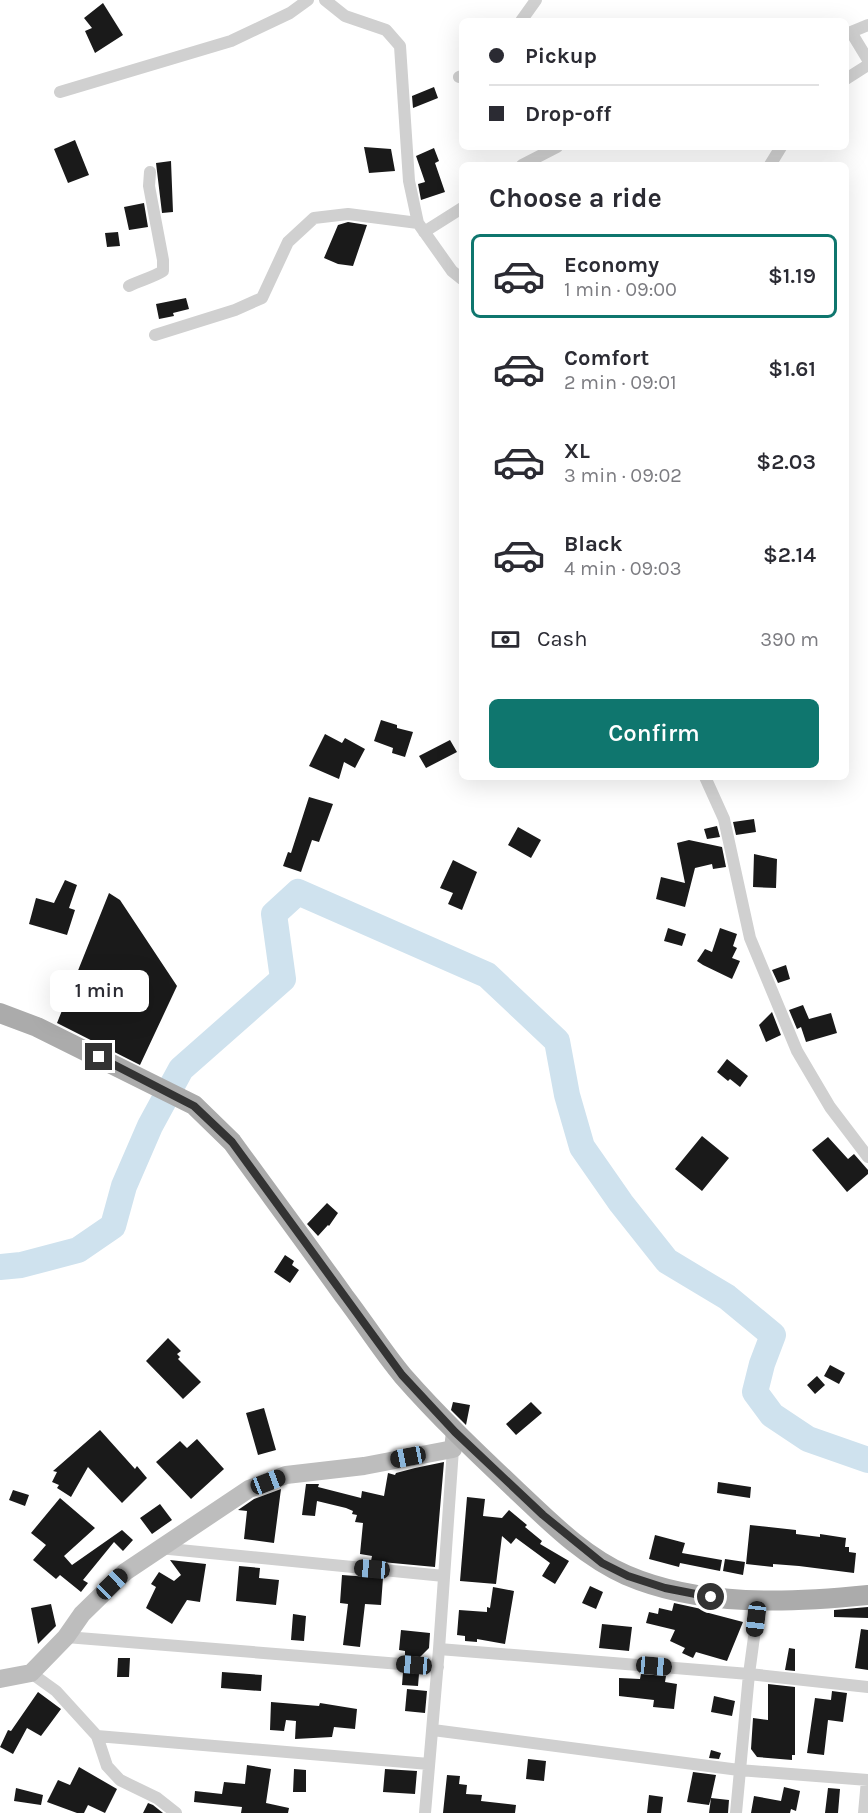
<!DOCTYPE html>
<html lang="en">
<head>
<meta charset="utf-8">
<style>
	body { margin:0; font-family:Karla,sans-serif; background:#f7f7f7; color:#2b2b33; height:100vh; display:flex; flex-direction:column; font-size:22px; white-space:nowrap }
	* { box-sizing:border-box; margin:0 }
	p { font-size:20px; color:#7c7c81 }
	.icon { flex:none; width:33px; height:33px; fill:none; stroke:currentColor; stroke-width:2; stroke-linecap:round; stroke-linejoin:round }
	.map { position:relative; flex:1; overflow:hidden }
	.side { position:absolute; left:459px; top:162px; width:390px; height:618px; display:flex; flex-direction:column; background:#fff; border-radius:9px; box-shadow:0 6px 24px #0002 }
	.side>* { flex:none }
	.hud { position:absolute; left:459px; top:18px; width:390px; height:132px; border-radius:9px; box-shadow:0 6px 24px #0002; display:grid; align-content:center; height:132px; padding:0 30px; background:#fff }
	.end { position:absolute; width:27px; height:27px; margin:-14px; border:8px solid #333; background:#fff; box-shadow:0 0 0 3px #fff }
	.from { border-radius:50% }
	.bubble { position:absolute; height:42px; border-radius:9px; background:#fff; box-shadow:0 6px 24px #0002; font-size:20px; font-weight:600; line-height:42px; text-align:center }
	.car { position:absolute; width:18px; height:36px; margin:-18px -9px; border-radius:8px; box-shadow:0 0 4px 2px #0007; background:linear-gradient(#222 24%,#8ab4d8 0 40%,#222 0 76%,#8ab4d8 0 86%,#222 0) }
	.hud b { display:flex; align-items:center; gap:21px; height:57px; font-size:22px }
	.hud b+b { border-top:2px solid #e1e1e2 }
	.hud i { width:15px; height:15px; background:#2b2b33 }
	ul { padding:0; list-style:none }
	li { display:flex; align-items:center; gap:18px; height:84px; margin:0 12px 9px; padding:0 18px; border:3px solid transparent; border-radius:9px }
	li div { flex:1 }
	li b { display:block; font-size:22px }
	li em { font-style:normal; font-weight:600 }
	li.on { border-color:#0f766e }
	li>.icon { width:54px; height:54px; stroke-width:1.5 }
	h2 { padding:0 30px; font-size:27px; line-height:72px }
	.pay { display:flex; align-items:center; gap:15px; height:66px; padding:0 30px; font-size:22px }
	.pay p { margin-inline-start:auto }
	.button { display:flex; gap:12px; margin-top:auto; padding:12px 30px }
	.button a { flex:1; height:69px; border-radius:9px; background:#0f766e; color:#fff; font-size:24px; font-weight:600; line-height:69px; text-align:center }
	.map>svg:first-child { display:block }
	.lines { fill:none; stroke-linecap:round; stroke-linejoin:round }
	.river { stroke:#cfe2ee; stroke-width:26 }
	.building { fill:#1a1a1a }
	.minor { stroke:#d0d0d0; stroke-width:12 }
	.secondary { stroke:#bdbdbd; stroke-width:18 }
	.primary { stroke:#ababab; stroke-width:20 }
	.route { stroke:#333; stroke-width:8 }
</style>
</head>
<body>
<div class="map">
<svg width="868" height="1813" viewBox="0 0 868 1813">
	<rect width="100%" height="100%" fill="#fff"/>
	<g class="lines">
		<!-- river -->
		<path class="river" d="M0,1267L21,1265L78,1250L113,1226L124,1186L150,1126L181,1069L283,979L274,914L298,892L487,975L557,1041L567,1095L582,1147L621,1203L667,1261L727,1297L773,1335L762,1364L755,1392L772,1415L808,1439L868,1460"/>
	</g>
	<!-- building -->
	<path class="building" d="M103,3L123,35L95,53L85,31L92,28L84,18Z
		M434,87L438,98L413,108L412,96Z
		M75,140L89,175L68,183L54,149Z
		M364,147L391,149L395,171L369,173Z
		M434,148L439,161L435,163L445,192L421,200L418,184L425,182L416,156Z
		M171,161L173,212L162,213L156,163Z
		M144,203L148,227L129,230L124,207Z
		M348,222L367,225L353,266L338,264L324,258L338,225Z
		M118,232L120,246L107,247L105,233Z
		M186,298L189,309L173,313L174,316L159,319L156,304Z
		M381,720L397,725V728L413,732L405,757L392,753L393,748L374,741Z
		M325,734L342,743L345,738L365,749L355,768L344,762L339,779L309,766Z
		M450,740L457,752L426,768L419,756Z
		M309,797L333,804L319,842L312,840L301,872L283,866L288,852L291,853Z
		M754,819L756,832L736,835L733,822Z
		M717,826L720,837L707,839L704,829Z
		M518,827L541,840L531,858L508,845Z
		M689,840L722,847L726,867L713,869L712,864L695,868L685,907L656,899L661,877L685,883L677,843Z
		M754,854L777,859L776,888L753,887Z
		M453,860L477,872L462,910L448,904L453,893L440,888Z
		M65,880L77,885L69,908L75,910L67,935L29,924L36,898L54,903Z
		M109,893L120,900L177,986L140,1065L57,1023Z
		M668,928L686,934L682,946L664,941Z
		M720,928L737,934L733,946L737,948L732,958L740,961L732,979L703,965L697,961L705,949L712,952Z
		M786,965L790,979L778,983L772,970Z
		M803,1005L809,1019L831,1013L837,1033L806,1042L801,1027L797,1029L789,1010Z
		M772,1012L781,1035L766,1042L759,1025Z
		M727,1059L748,1076L740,1087L730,1079L728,1081L717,1072Z
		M702,1136L729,1158L702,1191L675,1169Z
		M828,1137L848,1159L854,1154L868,1170V1174L847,1192L812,1150Z
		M327,1203L338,1213L329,1226L328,1225L318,1236L307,1224Z
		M285,1255L294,1261L292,1265L299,1270L290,1283L274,1272Z
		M168,1338L181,1351L177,1354L180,1357L178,1359L201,1382L183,1399L146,1361Z
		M830,1365L845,1373L839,1384L824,1376Z
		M817,1376L825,1385L815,1394L807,1385Z
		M453,1402L470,1405L466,1425L451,1410Z
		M531,1402L542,1413L516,1435L506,1424Z
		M264,1408L276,1450L258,1455L246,1413Z
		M100,1430L135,1469L137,1466L147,1478L122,1503L88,1467L71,1497L57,1488L59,1485L52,1482L57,1472L53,1471Z
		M197,1439L224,1469L191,1499L156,1462L180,1441L187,1448Z
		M444,1462L435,1567L371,1561L372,1556L360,1554L363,1523L355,1522L357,1515L352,1514L353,1511L346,1508L317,1501L315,1516L302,1515L306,1484H319L318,1487L361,1498L362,1491L384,1496L388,1473L395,1475L396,1473L415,1468Z
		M718,1482L751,1487L750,1498L717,1493Z
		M281,1489L274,1543L244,1539L247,1511L238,1510L254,1499Z
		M13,1490L29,1495L25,1506L9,1500Z
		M467,1497L485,1499L483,1516L502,1518L509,1510L527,1525L525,1527L542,1541L540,1544L569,1561L555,1584L542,1576L550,1563L516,1538L511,1544L502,1536L496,1584L460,1581Z
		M60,1498L95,1528L64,1556L72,1565L122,1530L133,1540L123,1551L114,1542L83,1580L88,1583L81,1592L60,1575L56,1579L33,1560L46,1545L31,1533Z
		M160,1504L172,1520L152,1534L140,1518Z
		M750,1525L796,1530V1534L820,1537V1534L846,1538L845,1547H849V1552L856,1553L854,1573L799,1566L773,1564V1567L746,1564Z
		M655,1535L685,1543L682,1553L722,1560L720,1571L680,1563L679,1567L649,1559Z
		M725,1559L745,1562L743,1575L723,1571Z
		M170,1560L206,1564L200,1602L187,1600L172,1624L146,1608L156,1587L151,1584L159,1572L174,1581L181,1575Z
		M239,1566L260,1568L259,1578L279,1580L276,1605L236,1601Z
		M342,1575L383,1578L381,1605L365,1604L360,1647L343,1645L348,1604L340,1603Z
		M590,1586L603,1592L596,1609L582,1603Z
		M493,1587L514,1591L505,1644L477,1639V1642L465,1641V1636L457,1635L459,1610L487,1612V1607L490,1608Z
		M674,1603L706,1610L705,1612L743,1622L727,1661L696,1652L693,1658L682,1653L685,1648L670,1641L675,1630L646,1623L649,1612L658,1614L659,1608L672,1611Z
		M51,1604L56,1626L38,1644L31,1608Z
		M868,1607V1618L834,1617V1610Z
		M293,1614L306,1616L304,1641L291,1640Z
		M602,1624L632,1627L629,1651L599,1648Z
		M861,1629L868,1630V1670L855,1668Z
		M401,1630L430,1633L429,1648L420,1657L405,1656V1651L399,1650Z
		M789,1648L795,1649V1671L785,1670Z
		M118,1658H130L129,1677H117Z
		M222,1672L262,1675L261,1691L221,1688Z
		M403,1672L419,1674L418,1686L402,1685Z
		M641,1674L666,1676L665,1682L677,1684L674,1709L653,1707L654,1700L619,1696V1678L640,1679Z
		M768,1684L795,1687V1755H792V1760L757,1757L751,1749L753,1718L768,1720Z
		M407,1689L427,1691L425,1713L405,1711Z
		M832,1691L847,1693L843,1722L828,1720L824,1755L807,1753L815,1698L831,1700Z
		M38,1692L61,1709L41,1736L27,1728L13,1754L0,1747L8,1730L11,1731Z
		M714,1696L735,1701L732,1716L711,1712Z
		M271,1702L319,1706L320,1703L357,1709L355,1729L334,1727L332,1737L295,1739L296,1721L286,1720L284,1731L270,1730Z
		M711,1750L721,1753L719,1759L709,1758Z
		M528,1759L546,1761L544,1781L526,1779Z
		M247,1765L271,1769L266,1803L289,1808L288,1813H241L242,1807L194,1802L195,1791L222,1794L224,1782L245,1784Z
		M79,1767L117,1789L105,1813L88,1805L84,1813H77L47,1802L58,1780L70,1785Z
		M294,1769L306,1770V1792H293Z
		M385,1769L417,1771L415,1794L383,1792Z
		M693,1772L716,1775L711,1798L729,1800L728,1813H709L711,1798L709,1805L687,1802Z
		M447,1775L460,1776L459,1784L467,1785L466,1794L482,1795L481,1801L516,1805L515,1813H443Z
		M784,1787L800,1791L796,1811L791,1809L790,1813H751L754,1796L781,1801Z
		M16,1788L43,1795L41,1805L14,1801Z
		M828,1788L840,1789L838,1813H825Z
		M649,1795L663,1797L661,1813H647Z
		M148,1803L153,1805L163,1813H143Z"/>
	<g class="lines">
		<!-- minor -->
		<path class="minor" d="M325,0L345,16L386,30L400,46L409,181L418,223L452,271L462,279
			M521,21L536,0
			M868,25L851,32L868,60
			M459,77L462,76
			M846,79L868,65
			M60,92L231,41L290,13L308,0
			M522,165L557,147
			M770,165L781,147
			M424,232L462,208
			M129,286C140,280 152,278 163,271V260L149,186L150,172
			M155,335L235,310L262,298L288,242L314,218L348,214L418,223
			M705,777L724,819L750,938L797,1051L830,1107L868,1157
			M159,1548L444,1576
			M66,1637L438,1667
			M439,1649L749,1674L868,1687
			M31,1673L56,1691L97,1736L107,1766L120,1780L157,1798L176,1813
			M433,1730L739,1770L868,1780
			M97,1736L429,1764
			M425,1813L439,1649L453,1449
			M736,1813L749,1674L759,1600
			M864,1813L867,1780"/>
		<!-- secondary -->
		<path class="secondary" d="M0,1679L31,1673L66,1637L82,1614L125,1572L249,1489L286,1475L364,1466L453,1449L455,1432"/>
		<!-- primary -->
		<path class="primary" d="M0,1013L37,1027L194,1105L232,1142C269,1193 307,1244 344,1296C364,1322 382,1351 403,1376C438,1416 477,1453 515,1489C549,1521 583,1556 626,1575C700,1607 789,1603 868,1595"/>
	</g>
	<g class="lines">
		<!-- route -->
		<path class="route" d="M99,1057L194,1106L232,1142L402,1375L455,1432L543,1515L602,1563L628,1576L665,1588L711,1597"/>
	</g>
</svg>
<i class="end from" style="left:711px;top:1597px"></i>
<i class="end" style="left:99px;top:1057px"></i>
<div class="bubble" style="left:50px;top:970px;width:99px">1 min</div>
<i class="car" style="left:408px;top:1457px;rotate:259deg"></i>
<i class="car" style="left:268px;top:1482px;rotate:69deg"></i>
<i class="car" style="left:372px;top:1569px;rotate:275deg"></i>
<i class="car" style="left:112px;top:1584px;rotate:46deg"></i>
<i class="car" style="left:756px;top:1619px;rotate:187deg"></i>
<i class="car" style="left:414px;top:1665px;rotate:275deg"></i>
<i class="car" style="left:654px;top:1666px;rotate:95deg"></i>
<div class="hud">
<b><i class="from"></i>Pickup</b>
<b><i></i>Drop-off</b>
</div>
<section class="side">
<h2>Choose a ride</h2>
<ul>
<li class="on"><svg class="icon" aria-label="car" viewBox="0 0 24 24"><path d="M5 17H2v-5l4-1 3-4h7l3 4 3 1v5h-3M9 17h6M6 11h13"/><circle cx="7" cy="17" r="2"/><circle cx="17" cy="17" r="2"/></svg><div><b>Economy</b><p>1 min · 09:00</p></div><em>$1.19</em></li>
<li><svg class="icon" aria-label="car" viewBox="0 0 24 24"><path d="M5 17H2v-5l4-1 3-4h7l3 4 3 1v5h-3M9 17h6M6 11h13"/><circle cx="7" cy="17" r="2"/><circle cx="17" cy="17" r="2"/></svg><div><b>Comfort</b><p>2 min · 09:01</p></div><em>$1.61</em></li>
<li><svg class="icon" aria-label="car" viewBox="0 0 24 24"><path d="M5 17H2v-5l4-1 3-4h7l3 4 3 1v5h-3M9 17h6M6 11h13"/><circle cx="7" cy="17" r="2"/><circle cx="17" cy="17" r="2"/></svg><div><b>XL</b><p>3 min · 09:02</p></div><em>$2.03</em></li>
<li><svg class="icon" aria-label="car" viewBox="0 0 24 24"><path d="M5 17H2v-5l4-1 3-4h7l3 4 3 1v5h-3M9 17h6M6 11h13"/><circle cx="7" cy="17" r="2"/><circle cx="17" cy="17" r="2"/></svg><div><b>Black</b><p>4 min · 09:03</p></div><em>$2.14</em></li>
</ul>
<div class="pay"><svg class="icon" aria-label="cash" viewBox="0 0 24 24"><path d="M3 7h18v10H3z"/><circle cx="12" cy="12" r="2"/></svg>Cash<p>390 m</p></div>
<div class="button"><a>Confirm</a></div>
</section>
</div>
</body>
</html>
